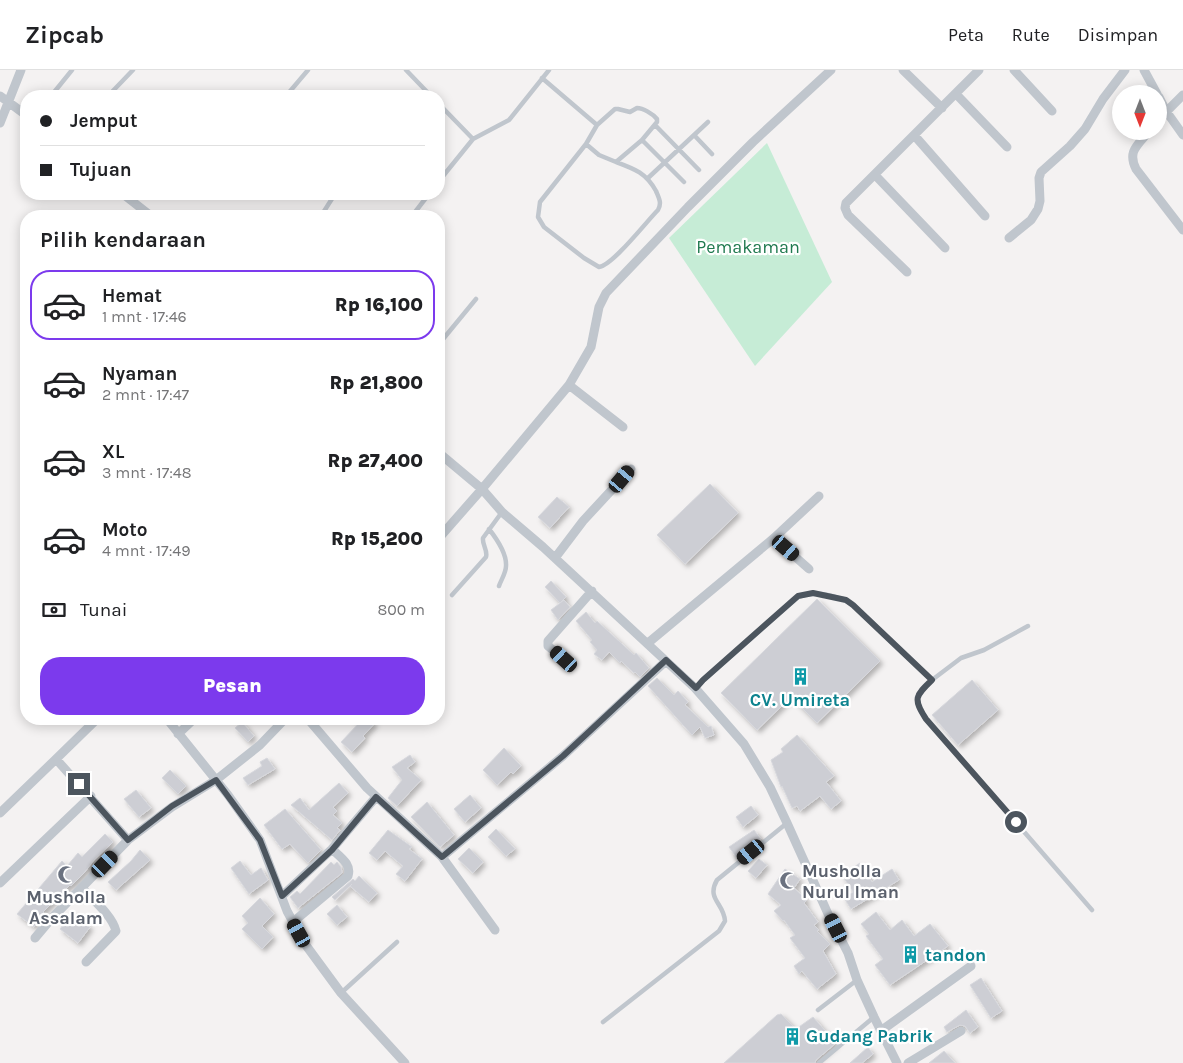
<!DOCTYPE html>
<html lang="id">
<head>
<meta charset="utf-8">
<style>
	body { margin:0; font-family:Karla,sans-serif; background:#f2f2f2; color:#202124; height:100vh; display:flex; flex-direction:column; font-size:19px; white-space:nowrap }
	* { box-sizing:border-box; margin:0 }
	p { font-size:16px; color:#757577 }
	.icon { flex:none; width:28px; height:28px; fill:none; stroke:currentColor; stroke-width:2; stroke-linecap:round; stroke-linejoin:round }
	.map { position:relative; flex:1; overflow:hidden }
	.details { position:absolute; left:20px; top:140px; width:425px; height:515px; display:flex; flex-direction:column; background:#fff; border-radius:20px; box-shadow:0 2px 12px #0003 }
	.details>* { flex:none }
	.top-card { position:absolute; left:20px; top:20px; width:425px; height:110px; border-radius:20px; box-shadow:0 2px 12px #0003; display:grid; align-content:center; height:110px; padding:0 20px; background:#fff }
	.needle { width:32px; rotate:180deg }
	.tools { position:absolute; left:1112px; top:15px; display:grid; gap:10px }
	.tools a { display:grid; place-items:center; width:55px; height:55px; border-radius:50%; background:#fff; box-shadow:0 2px 12px #0003; font-size:25px }
	.end { position:absolute; width:22px; height:22px; margin:-11px; border:6px solid #4c555e; background:#fff; box-shadow:0 0 0 2px #fff }
	.from { border-radius:50% }
	.car { position:absolute; width:15px; height:30px; margin:-15px -8px; border-radius:6px; box-shadow:0 0 4px 1px #0007; background:linear-gradient(#222 24%,#8ab4d8 0 40%,#222 0 76%,#8ab4d8 0 86%,#222 0) }
	.top-card b { display:flex; align-items:center; gap:18px; height:48px; font-size:19px }
	.top-card b+b { border-top:1px solid #e0e0e0 }
	.top-card i { width:12px; height:12px; background:#202124 }
	ul { padding:0; list-style:none }
	li { display:flex; align-items:center; gap:15px; height:70px; margin:0 10px 8px; padding:0 10px; border:2px solid transparent; border-radius:20px }
	li div { flex:1 }
	li b { display:block; font-size:19px }
	li em { font-style:normal; font-weight:800 }
	li.selected { border-color:#7c3aed }
	li>.icon { width:45px; height:45px; stroke-width:1.5 }
	h2 { padding:0 20px; font-size:22px; line-height:60px }
	.pay { display:flex; align-items:center; gap:12px; height:55px; padding:0 20px; font-size:19px }
	.pay p { margin-inline-start:auto }
	.action { display:flex; gap:10px; margin-top:auto; padding:10px 20px }
	.action a { flex:1; height:58px; border-radius:20px; background:#7c3aed; color:#fff; font-size:20px; font-weight:800; line-height:58px; text-align:center }
	header { display:flex; align-items:center; gap:30px; box-sizing:border-box; height:70px; padding:0 25px; background:#fff; border-bottom:1px solid #e0e0e0 }
	header strong { font-size:24px }
	nav { display:flex; gap:28px; margin-inline-start:auto; font-size:18px }
	.map>svg:first-child { display:block }
	.green { fill:#c6ecd6 }
	.building { fill:#cdced4; stroke:#d7d8dd; filter:url(#shadow) }
	.lines { fill:none; stroke-linecap:round; stroke-linejoin:round }
	.service { stroke:#c0c6cd; stroke-width:4.5 }
	.minor { stroke:#c0c6cd; stroke-width:9 }
	.route { stroke:#4c555e; stroke-width:6 }
	.labels { text-anchor:middle; stroke-width:4.5; stroke-linejoin:round; paint-order:stroke }
	.park-label { font-size:18px; fill:#217a50; stroke:#fff }
	.culture-label { font-size:18px; font-weight:bold; fill:#0d838f; stroke:#fff; text-anchor:start }
	.worship-label { font-size:18px; font-weight:bold; fill:#5b616d; stroke:#fff; text-anchor:start }
</style>
</head>
<body>
<header>
<strong>Zipcab</strong>
<nav><a>Peta</a><a>Rute</a><a>Disimpan</a></nav>
</header>
<div class="map">
<svg width="1183" height="993" viewBox="0 0 1183 993">
	<defs>
		<filter id="shadow"><feDropShadow dx="3" dy="3" stdDeviation="2.5" flood-color="#0004"/></filter>
	</defs>
	<rect width="100%" height="100%" fill="#f4f2f2"/>
	<!-- green -->
	<path class="green" d="M767,73L832,212L755,296L669,168Z"/>
	<!-- building -->
	<path class="building" d="M710,414L738,443L685,494L657,465Z
		M557,427L569,437L550,458L538,447Z
		M551,511L566,527L560,533L545,517Z
		M817,529L880,591L817,653L791,627L757,660L721,623Z
		M564,530L570,537L558,550L551,540Z
		M586,542L595,553L597,551L634,585L636,583L649,598L640,607L635,602L634,603L621,591L620,593L609,582L602,590L594,584L597,580L590,572L592,570L576,551Z
		M657,608L674,625L678,621L688,632L685,635L708,657L711,656L714,665L705,668L700,657L692,665L648,616Z
		M972,610L998,640L958,675L932,645Z
		M352,649H370L375,653L363,666L365,668L352,682L341,672L358,654Z
		M242,652L254,666L248,672L235,658Z
		M797,665L834,706L826,712L841,731L831,739L820,726L800,741L797,736L792,738L782,716L781,717L771,690L783,682L781,679Z
		M504,678L521,696L513,704L511,702L497,715L483,700Z
		M410,685L415,692L407,698L421,710L397,736L388,728L402,710L392,697Z
		M267,688L275,699L248,715L243,708L262,696L260,692Z
		M170,700L186,716L178,724L162,708Z
		M339,713L348,723L333,737L337,741L333,745L342,753L337,758L340,760L332,770L291,735L300,728L309,740Z
		M136,720L151,738L139,747L124,729Z
		M470,725L481,738L465,752L454,739Z
		M427,732L454,765L440,777L411,747Z
		M751,736L758,745L743,757L736,747Z
		M285,739L321,780L308,793L290,774L282,779L264,755Z
		M496,759L515,779L506,786L488,767Z
		M388,760L412,777L409,779L422,789L405,811L396,804L403,796L385,781L377,790L369,783Z
		M754,760L761,769L736,787L729,777Z
		M105,764L113,772L94,790L84,803L71,816L70,815L43,842L44,843L34,857L17,844L62,791L67,796L78,783L82,787Z
		M469,778L483,792L473,803L458,789Z
		M140,780L150,790L116,820L108,812L131,791Z
		M759,789L767,795L756,808L748,801Z
		M240,791L251,805L261,798L268,810L249,824L231,798Z
		M331,792L334,795L337,792L341,797L342,803L298,838L290,827L297,821L300,824Z
		M860,793L872,812L892,799L899,810L851,839L844,828L853,822L842,805Z
		M785,799L800,809L794,818L807,830L804,833L818,852L814,855L819,860L817,861L830,874L823,881L836,904L817,919L802,901L799,904L794,896L805,888L790,868L795,865L784,850L783,851L774,841L781,835L768,824Z
		M359,806L377,823L369,832L350,816L352,814L335,830L332,827L353,809L355,811Z
		M260,828L274,844L262,856L273,867L262,879L242,859L248,853L242,846Z
		M337,835L347,847L337,855L327,844Z
		M876,842L890,860L902,850L914,866L930,854L948,876L890,915L875,895L883,889L866,866L869,864L861,854Z
		M72,843L90,857L78,873L60,859Z
		M981,908L1002,941L991,948L970,915Z
		M966,940L978,957L970,963L965,956L960,955L947,962L944,957Z
		M781,944L796,959L813,947L836,973L816,990L815,993H724L777,945Z
		M868,977L873,984L862,993H850Z
		M944,981L955,993H929Z"/>
	<g class="lines">
		<!-- service -->
		<path class="service" d="M406,0L431,26
			M542,8L597,55
			M51,26L72,0
			M108,26L133,0
			M286,26L308,0
			M439,34L473,69
			M637,38C643,38 653,44 657,49V52L642,70L616,92L599,85L586,74L597,55L615,39H618L630,42Z
			M655,55L699,100
			M694,65L712,84
			M642,70L684,112
			M586,74L540,132L538,147L544,157L584,188L599,197C613,195 646,152 658,140C662,133 659,128 656,121C646,103 635,99 616,92
			M648,108L708,52
			M439,111L473,69L509,50L549,0
			M321,146L335,124
			M412,146L429,124
			M439,274L476,229
			M489,459C496,468 507,483 506,496C506,503 501,510 499,516
			M452,525L486,487C488,480 482,475 483,468L502,442
			M932,610L961,588L984,580L1028,556
			M695,618L798,527C816,520 837,525 853,535L932,610L917,627L920,639L926,649L1092,840
			M341,923L397,872
			M818,940L857,910
			M603,952L719,861L725,851C724,833 706,829 717,810L787,753
			M819,993L874,947"/>
		<!-- minor -->
		<path class="minor" d="M903,0L942,38
			M1014,0L1052,41
			M1144,0L1157,24
			M956,24L1007,77
			M0,26L26,45
			M1159,27L1166,41L1183,65
			M1159,49L1183,25
			M0,53L21,0
			M1149,61C1138,75 1127,81 1136,99L1183,160
			M914,65L985,146
			M875,105L945,178
			M123,124L151,146
			M225,146H228
			M1009,168L1031,150L1038,139L1040,131L1039,108L1041,102L1070,76L1085,59L1103,29L1125,0
			M907,202L848,145L845,138L846,133L979,0
			M569,315L623,357
			M439,383L482,419L502,442L543,477L695,618L744,674L770,717L787,753L829,846L848,883L857,910L874,947L897,993
			M439,468L482,419L569,315L591,277L599,237L606,223L688,137L753,72L831,0
			M774,468L809,499
			M555,488L583,451L631,399
			M648,573L774,468L819,426
			M564,589L548,576V571L592,521
			M167,649L228,725L260,770L287,841L305,874L341,923L405,993
			M308,649L367,718L442,787L495,860
			M178,664L194,649
			M56,689L97,649
			M0,743L56,689L128,770
			M442,787L563,686L666,591
			M0,813L91,726
			M82,818C93,830 112,845 116,861L86,892
			M282,826L332,779L376,727
			M293,852L348,806C352,794 340,787 332,779
			M35,868L51,849L128,770L172,737L216,710L260,675L285,649
			M882,960L971,896
			M908,993L961,961"/>
	</g>
	<g class="lines">
		<!-- route -->
		<path class="route" d="M79,714L128,770L172,736L216,710L260,770L282,826L332,780L376,727L442,787L563,686L666,590L696,618L703,610L798,526L813,523L846,530L853,535L932,610C915,626 913,629 926,649L1016,752"/>
	</g>
	<!-- icons -->
	<defs>
		<symbol id="building-bare" viewBox="-9 -9 18 18"><path d="M-4-6H4V6H1V3H-1V6H-4ZM-2.5-4.3h1.7v1.8h-1.7ZM.8-4.3h1.7v1.8H.8ZM-2.5-1h1.7V.8h-1.7ZM.8-1h1.7V.8H.8Z" fill="#0f9aa8" stroke="#fff" stroke-width="2.5" paint-order="stroke"/></symbol>
		<symbol id="mosque-bare" viewBox="-9 -9 18 18"><path d="M3.5-4.9A6 6 0 1 0 3.5 4.9A5 5 0 1 1 3.5-4.9Z" fill="#6b7280" stroke="#fff" stroke-width="2.5" paint-order="stroke"/></symbol>
	</defs>
	<g fill-rule="evenodd">
		<use href="#building-bare" x="788" y="594" width="25" height="25"/>
		<use href="#mosque-bare" x="54" y="792" width="25" height="25"/>
		<use href="#mosque-bare" x="776" y="798" width="25" height="25"/>
		<use href="#building-bare" x="898" y="872" width="25" height="25"/>
		<use href="#building-bare" x="780" y="954" width="25" height="25"/>
	</g>
	<g class="labels">
		<!-- park labels -->
		<g class="park-label">
			<text x="748" y="183">Pemakaman</text>
		</g>
		<!-- culture labels -->
		<g class="culture-label">
			<text x="800" y="636" text-anchor="middle">CV. Umireta</text>
			<text x="925" y="891">tandon</text>
			<text x="806" y="972">Gudang Pabrik</text>
		</g>
		<!-- worship labels -->
		<g class="worship-label">
			<text x="802" y="807">Musholla<tspan x="802" dy="21">Nurul Iman</tspan></text>
			<text x="66" y="833" text-anchor="middle">Musholla<tspan x="66" dy="21">Assalam</tspan></text>
		</g>
	</g>
</svg>
<div class="tools">
<a><svg class="needle" viewBox="-14 -14 28 28"><path d="M0-13l5 13h-10z" fill="#e53935"/><path d="M0 13l5-13h-10z" fill="#757577"/></svg></a>
</div>
<i class="end from" style="left:1016px;top:752px"></i>
<i class="end" style="left:79px;top:714px"></i>
<i class="car" style="left:622px;top:409px;rotate:40deg"></i>
<i class="car" style="left:786px;top:478px;rotate:131deg"></i>
<i class="car" style="left:564px;top:589px;rotate:312deg"></i>
<i class="car" style="left:751px;top:782px;rotate:231deg"></i>
<i class="car" style="left:105px;top:794px;rotate:44deg"></i>
<i class="car" style="left:836px;top:858px;rotate:333deg"></i>
<i class="car" style="left:299px;top:863px;rotate:331deg"></i>
<div class="top-card">
<b><i class="from"></i>Jemput</b>
<b><i></i>Tujuan</b>
</div>
<section class="details">
<h2>Pilih kendaraan</h2>
<ul>
<li class="selected"><svg class="icon" aria-label="car" viewBox="0 0 24 24"><path d="M5 17H2v-5l4-1 3-4h7l3 4 3 1v5h-3M9 17h6M6 11h13"/><circle cx="7" cy="17" r="2"/><circle cx="17" cy="17" r="2"/></svg><div><b>Hemat</b><p>1 mnt · 17:46</p></div><em>Rp 16,100</em></li>
<li><svg class="icon" aria-label="car" viewBox="0 0 24 24"><path d="M5 17H2v-5l4-1 3-4h7l3 4 3 1v5h-3M9 17h6M6 11h13"/><circle cx="7" cy="17" r="2"/><circle cx="17" cy="17" r="2"/></svg><div><b>Nyaman</b><p>2 mnt · 17:47</p></div><em>Rp 21,800</em></li>
<li><svg class="icon" aria-label="car" viewBox="0 0 24 24"><path d="M5 17H2v-5l4-1 3-4h7l3 4 3 1v5h-3M9 17h6M6 11h13"/><circle cx="7" cy="17" r="2"/><circle cx="17" cy="17" r="2"/></svg><div><b>XL</b><p>3 mnt · 17:48</p></div><em>Rp 27,400</em></li>
<li><svg class="icon" aria-label="car" viewBox="0 0 24 24"><path d="M5 17H2v-5l4-1 3-4h7l3 4 3 1v5h-3M9 17h6M6 11h13"/><circle cx="7" cy="17" r="2"/><circle cx="17" cy="17" r="2"/></svg><div><b>Moto</b><p>4 mnt · 17:49</p></div><em>Rp 15,200</em></li>
</ul>
<div class="pay"><svg class="icon" aria-label="cash" viewBox="0 0 24 24"><path d="M3 7h18v10H3z"/><circle cx="12" cy="12" r="2"/></svg>Tunai<p>800 m</p></div>
<div class="action"><a>Pesan</a></div>
</section>
</div>
</body>
</html>
